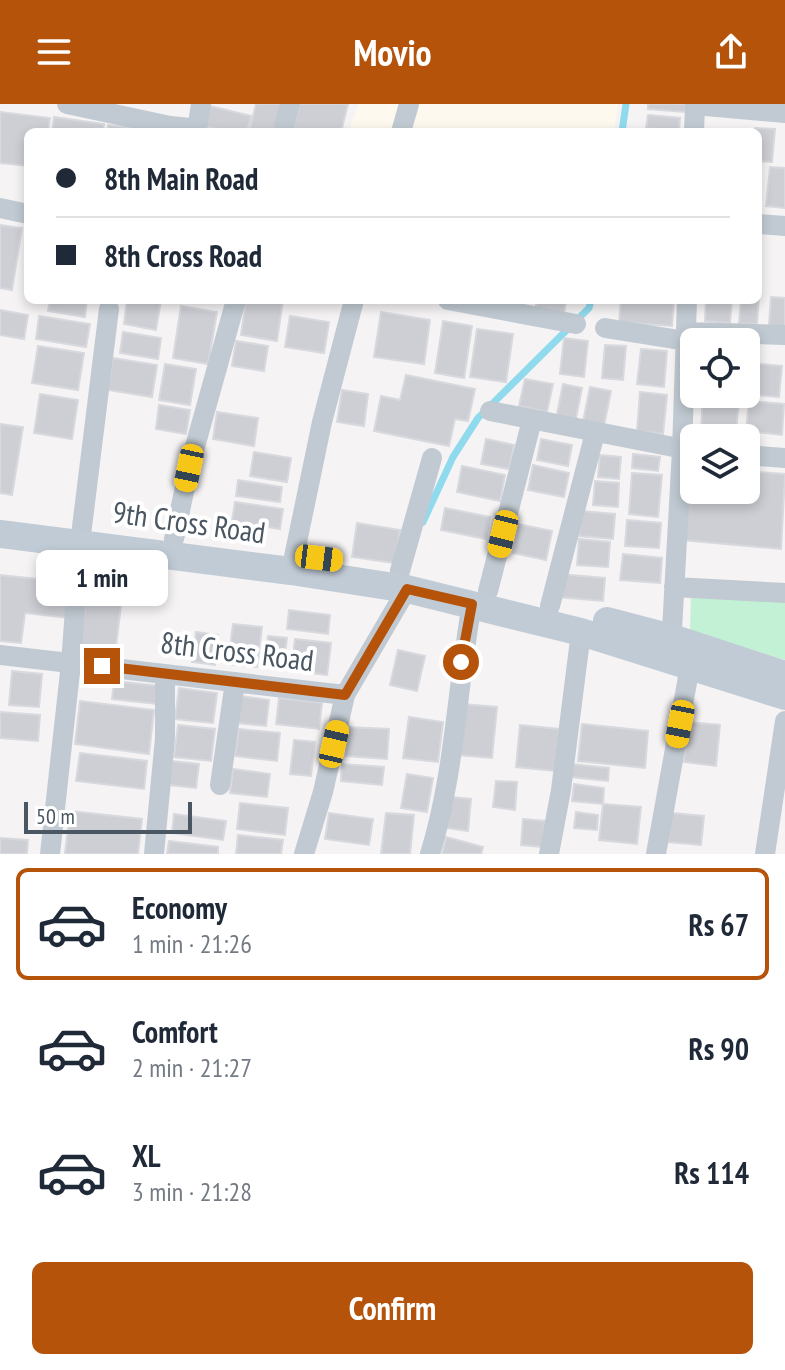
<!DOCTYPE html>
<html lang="en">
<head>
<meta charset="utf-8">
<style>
	body { margin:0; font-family:"PT Sans Narrow",sans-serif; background:#f6f6f7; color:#1f2937; height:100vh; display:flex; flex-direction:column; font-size:30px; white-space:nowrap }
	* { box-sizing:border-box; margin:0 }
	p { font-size:26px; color:#747a83 }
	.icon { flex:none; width:44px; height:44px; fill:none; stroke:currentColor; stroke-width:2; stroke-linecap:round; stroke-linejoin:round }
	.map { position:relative; height:750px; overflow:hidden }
	.panel { display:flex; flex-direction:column; background:#fff; flex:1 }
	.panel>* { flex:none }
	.banner { position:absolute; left:24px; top:24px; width:738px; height:176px; border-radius:12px; box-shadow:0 4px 12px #0003; display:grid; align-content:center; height:176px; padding:0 32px; background:#fff }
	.controls { position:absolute; left:680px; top:224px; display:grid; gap:16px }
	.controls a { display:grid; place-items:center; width:80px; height:80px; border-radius:12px; background:#fff; box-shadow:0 4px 12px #0003; font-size:40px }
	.scale { position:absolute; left:24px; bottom:20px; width:168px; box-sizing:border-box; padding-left:8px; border:4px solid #4a5661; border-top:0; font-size:22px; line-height:28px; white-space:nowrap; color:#4a5661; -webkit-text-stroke:6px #fff; paint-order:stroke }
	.end { position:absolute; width:36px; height:36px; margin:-18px; border:10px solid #b45309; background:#fff; box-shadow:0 0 0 4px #fff }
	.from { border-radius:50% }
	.bubble { position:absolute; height:56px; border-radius:12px; background:#fff; box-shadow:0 4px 12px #0003; font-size:26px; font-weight:700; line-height:56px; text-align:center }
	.car { position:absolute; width:24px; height:48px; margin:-24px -12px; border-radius:10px; box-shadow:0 0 6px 2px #0007; background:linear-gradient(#f5c518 24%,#345 0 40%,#f5c518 0 76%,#345 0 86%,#f5c518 0) }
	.banner b { display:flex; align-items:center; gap:28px; height:76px; font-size:30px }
	.banner b+b { border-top:2px solid #e0e1e3 }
	.banner i { width:20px; height:20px; background:#1f2937 }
	ul { padding:14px 0 0; list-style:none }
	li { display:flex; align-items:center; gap:24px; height:112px; margin:0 16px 12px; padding:0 16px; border:4px solid transparent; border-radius:12px }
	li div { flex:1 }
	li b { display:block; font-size:30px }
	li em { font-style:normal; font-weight:700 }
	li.on { border-color:#b45309 }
	li>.icon { width:72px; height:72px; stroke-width:1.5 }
	.action { display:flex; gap:16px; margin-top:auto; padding:16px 32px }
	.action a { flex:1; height:92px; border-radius:12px; background:#b45309; color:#fff; font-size:32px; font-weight:700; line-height:92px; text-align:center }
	header { display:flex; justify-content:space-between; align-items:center; height:104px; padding:0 32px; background:#b45309; color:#fff; font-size:36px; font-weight:700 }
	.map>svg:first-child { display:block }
	.commercial { fill:#fdf9ef }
	.green { fill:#c3f1d5 }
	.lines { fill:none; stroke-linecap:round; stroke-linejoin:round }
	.stream { stroke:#90daee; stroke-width:7 }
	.building { fill:#cdcfd5; stroke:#d7d9de; stroke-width:2 }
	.minor { stroke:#c1cad2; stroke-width:20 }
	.secondary { stroke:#c1cbd6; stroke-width:28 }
	.route { stroke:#b45309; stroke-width:10 }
	.labels { text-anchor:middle; stroke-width:8; stroke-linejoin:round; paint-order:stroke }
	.street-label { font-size:30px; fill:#4a5661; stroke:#fff }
</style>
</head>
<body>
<header><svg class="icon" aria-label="menu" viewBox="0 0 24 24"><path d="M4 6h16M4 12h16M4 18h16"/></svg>Movio<svg class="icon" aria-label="share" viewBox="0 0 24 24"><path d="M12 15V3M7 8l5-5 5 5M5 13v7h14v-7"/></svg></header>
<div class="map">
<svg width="785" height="750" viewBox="0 0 785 750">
	<rect width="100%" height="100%" fill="#f5f3f3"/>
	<!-- commercial -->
	<path class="commercial" d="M358,0H618L614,28H349Z"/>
	<!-- green -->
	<path class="green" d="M691,491L785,496V556L690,527Z"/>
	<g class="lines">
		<!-- stream -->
		<path class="stream" d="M622,28L626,0
			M423,418L453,353L478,314L589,204L591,196"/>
	</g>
	<!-- building -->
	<path class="building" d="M256,0H285L279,28H249Z
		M300,0H348L341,28H292Z
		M648,0H686L685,8L648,5Z
		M210,2L251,12L247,28H231L204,22Z
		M0,8L50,14L48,28H28V62L0,59Z
		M648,11L680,14L679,27L646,24Z
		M54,13L104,20L103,28H52Z
		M108,21L148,26V28H107Z
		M755,24L775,25L772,58L758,57V28H755Z
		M770,63L785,64V104L766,102Z
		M0,121L22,124L12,186L0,184Z
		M758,192H759L757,220L739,219L741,196H758Z
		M771,193L785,194V223L769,221Z
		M50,196H87L85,213L48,207Z
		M127,196H161L156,226L124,220Z
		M246,196H283L277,237L241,231Z
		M537,196H566L564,211L535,207Z
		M621,196H674L672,222L619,218Z
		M706,196H732L730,219L705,217Z
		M181,202L217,208L208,260L173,254Z
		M0,206L28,211L24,235L0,231Z
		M381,208L430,216L424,260L374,253Z
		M39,212L90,220L86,243L36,235Z
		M290,212L329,218L324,249L285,243Z
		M443,217L472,222L464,274L435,269Z
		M477,225L513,230L506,278L470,273Z
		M123,228L161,234L158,255L120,249Z
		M564,234L588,237L584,273L560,270Z
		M236,237L268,242L264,267L232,262Z
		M605,241L626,242L623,276L602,274Z
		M38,242L84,249L78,286L32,279Z
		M641,245L667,247L664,283L637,280Z
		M113,254L157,261L152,293L108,286Z
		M749,259L782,262L779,293L746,290Z
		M165,260L196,265L190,301L159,296Z
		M406,271L475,285L468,317L455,315L449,342L374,327L381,292L400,296Z
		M525,275L553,280L547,308L519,302Z
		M563,280L582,284L575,319L556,315Z
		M590,283L611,287L604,322L583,318Z
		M342,286L368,290L364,322L337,318Z
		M640,288L667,291L663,330L637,327Z
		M40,290L78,296L72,335L34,329Z
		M703,293L739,296L736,328L701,325Z
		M749,297L784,300L782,331L746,327Z
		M159,301L190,306L186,330L156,325Z
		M217,308L258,314L254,342L213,335Z
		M0,320L23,323L12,391L0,389Z
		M486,335L514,341L509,365L481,360Z
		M541,335L572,341L568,362L537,356Z
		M254,348L291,354L287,378L250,372Z
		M633,350L660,353L658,367L632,364Z
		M600,351L621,353L619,375L598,373Z
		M533,361L569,369L564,393L528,386Z
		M462,362L505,371L500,397L457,388Z
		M689,362H694V386H746V367L785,370L781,445L682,436Z
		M632,369L662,371L658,413L629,410Z
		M238,376L282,383L280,398L236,392Z
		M595,377L619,379L618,403L593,401Z
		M235,398L283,405L280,425L232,417Z
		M445,404L490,413L486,435L441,426Z
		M581,407L615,410L613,435L579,432Z
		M627,416L661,419L659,444L625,442Z
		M357,419L400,426L395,459L352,453Z
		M518,420L552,427L546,456L513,449Z
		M579,435L610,438L608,463L577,461Z
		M623,450L662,454L660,479L620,476Z
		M559,470L605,474L603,497L557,493Z
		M0,471L75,479L70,514L25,509L21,539L0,537Z
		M87,489L122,494L115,550L80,545Z
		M289,506L330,511L328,530L287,525Z
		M233,520L262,523L257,563L228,560Z
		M196,528L218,531L215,561L192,558Z
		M268,532L287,534L283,564L265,561Z
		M295,535L331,539L327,571L291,567Z
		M398,546L425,552L417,587L390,581Z
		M12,567L42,570L39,603L9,601Z
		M114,577L159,582L157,600L112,595Z
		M179,584L217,589L213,619L175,615Z
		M241,592L269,596L266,622L238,619Z
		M279,594L322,599L319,625L276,620Z
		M80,597L154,606L149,650L75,640Z
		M462,600L497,603L492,654L458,651Z
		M0,608L40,611L38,637L0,634Z
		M409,613L443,618L438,658L403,654Z
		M688,618L720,621L716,662L684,658Z
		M582,620L648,627L645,664L578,657Z
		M178,621L215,625L211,657L174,653Z
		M520,621L559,625L555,667L516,663Z
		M347,623L389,625L387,655L346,652Z
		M239,625L280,629L277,657L235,652Z
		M294,636L315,638L311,672L290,670Z
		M80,649L147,657L144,685L76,677Z
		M172,657L199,660L196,684L169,681Z
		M342,660L384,663L382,681L341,677Z
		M571,660L609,664L608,677L570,673Z
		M233,665L270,670L267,693L230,689Z
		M407,670L433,674L427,708L401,704Z
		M496,677L517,678L515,706L493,703Z
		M574,680L604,684L603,700L572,697Z
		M450,693L471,695L468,727L447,724Z
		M240,699L288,704L285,731L237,725Z
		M603,700L641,703L637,740L599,736Z
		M70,707L142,715L138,750H65Z
		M576,708L598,711L597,726L574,724Z
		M329,709L373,715L369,741L325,735Z
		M386,709L414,711L410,750H381Z
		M671,709L704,712L701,741L668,738Z
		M174,710L226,717L223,736L172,729Z
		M523,715L545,717L542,743L521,741Z
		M238,731L283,736L281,750H236Z
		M446,733L483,743L481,750H442Z
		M0,734L28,736L27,750H0Z
		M169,737L218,743V750H167Z"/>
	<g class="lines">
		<!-- minor -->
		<path class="minor" d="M67,0L170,22
			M284,22L290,0
			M169,28L170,22L190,24L198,20L201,0
			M401,28L409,0
			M694,28L695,1L785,9
			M0,104L28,110
			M758,120L785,122
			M448,196L576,220
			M605,224L686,237
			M686,228L785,231
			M490,307L694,347
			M746,351L785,354
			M174,435L189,364L236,196
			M291,467L322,318L354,196
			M400,467L432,354
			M674,483L785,489
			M488,487L532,316
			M550,502L595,329
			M671,544L682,346L687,196
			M0,551L345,591
			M220,681L235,578
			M50,750L71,559L80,439L109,205
			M154,750L165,634V570
			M304,750L323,688L345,591L407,485
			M430,750C455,669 457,583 472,500
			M549,750L561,686L581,528
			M656,750L690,562
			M765,750L785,617"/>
		<!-- secondary -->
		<path class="secondary" d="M0,430L291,467L407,485L581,528L785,592
			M607,517L672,534L785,571"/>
	</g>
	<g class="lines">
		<!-- route -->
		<path class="route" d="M102,562L345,591L407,485L472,500L461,558"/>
	</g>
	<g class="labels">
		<!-- street labels -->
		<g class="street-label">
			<text transform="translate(189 419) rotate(8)" y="10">9th Cross Road</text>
			<text transform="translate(237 548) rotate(7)" y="10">8th Cross Road</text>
		</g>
	</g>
</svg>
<div class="controls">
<a><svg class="icon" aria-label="locate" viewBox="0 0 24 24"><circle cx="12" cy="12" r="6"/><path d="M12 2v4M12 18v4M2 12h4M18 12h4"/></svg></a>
<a><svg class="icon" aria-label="layers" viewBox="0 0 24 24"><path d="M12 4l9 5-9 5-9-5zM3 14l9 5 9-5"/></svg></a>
</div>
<div class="scale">50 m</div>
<i class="end from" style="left:461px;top:558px"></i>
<i class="end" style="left:102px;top:562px"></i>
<div class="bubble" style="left:36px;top:446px;width:132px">1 min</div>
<i class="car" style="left:189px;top:364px;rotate:192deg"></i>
<i class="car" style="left:503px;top:430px;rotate:194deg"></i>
<i class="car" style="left:319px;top:454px;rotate:97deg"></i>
<i class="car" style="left:680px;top:620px;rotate:191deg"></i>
<i class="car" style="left:334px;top:640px;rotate:13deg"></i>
<div class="banner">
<b><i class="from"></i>8th Main Road</b>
<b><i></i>8th Cross Road</b>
</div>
</div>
<section class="panel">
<ul>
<li class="on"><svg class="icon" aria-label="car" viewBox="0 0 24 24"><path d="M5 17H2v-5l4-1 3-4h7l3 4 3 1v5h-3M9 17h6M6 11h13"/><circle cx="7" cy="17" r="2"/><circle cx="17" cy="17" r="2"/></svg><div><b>Economy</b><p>1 min · 21:26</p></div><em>Rs 67</em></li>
<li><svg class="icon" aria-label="car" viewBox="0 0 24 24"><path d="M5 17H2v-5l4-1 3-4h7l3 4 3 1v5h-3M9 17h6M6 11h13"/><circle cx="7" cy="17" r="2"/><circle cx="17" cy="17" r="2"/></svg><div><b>Comfort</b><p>2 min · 21:27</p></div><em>Rs 90</em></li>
<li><svg class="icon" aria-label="car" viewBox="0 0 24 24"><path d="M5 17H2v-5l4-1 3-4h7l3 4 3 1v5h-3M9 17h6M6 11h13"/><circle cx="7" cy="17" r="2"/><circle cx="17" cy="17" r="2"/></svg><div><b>XL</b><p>3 min · 21:28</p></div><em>Rs 114</em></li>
</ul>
<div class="action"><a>Confirm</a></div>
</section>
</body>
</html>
